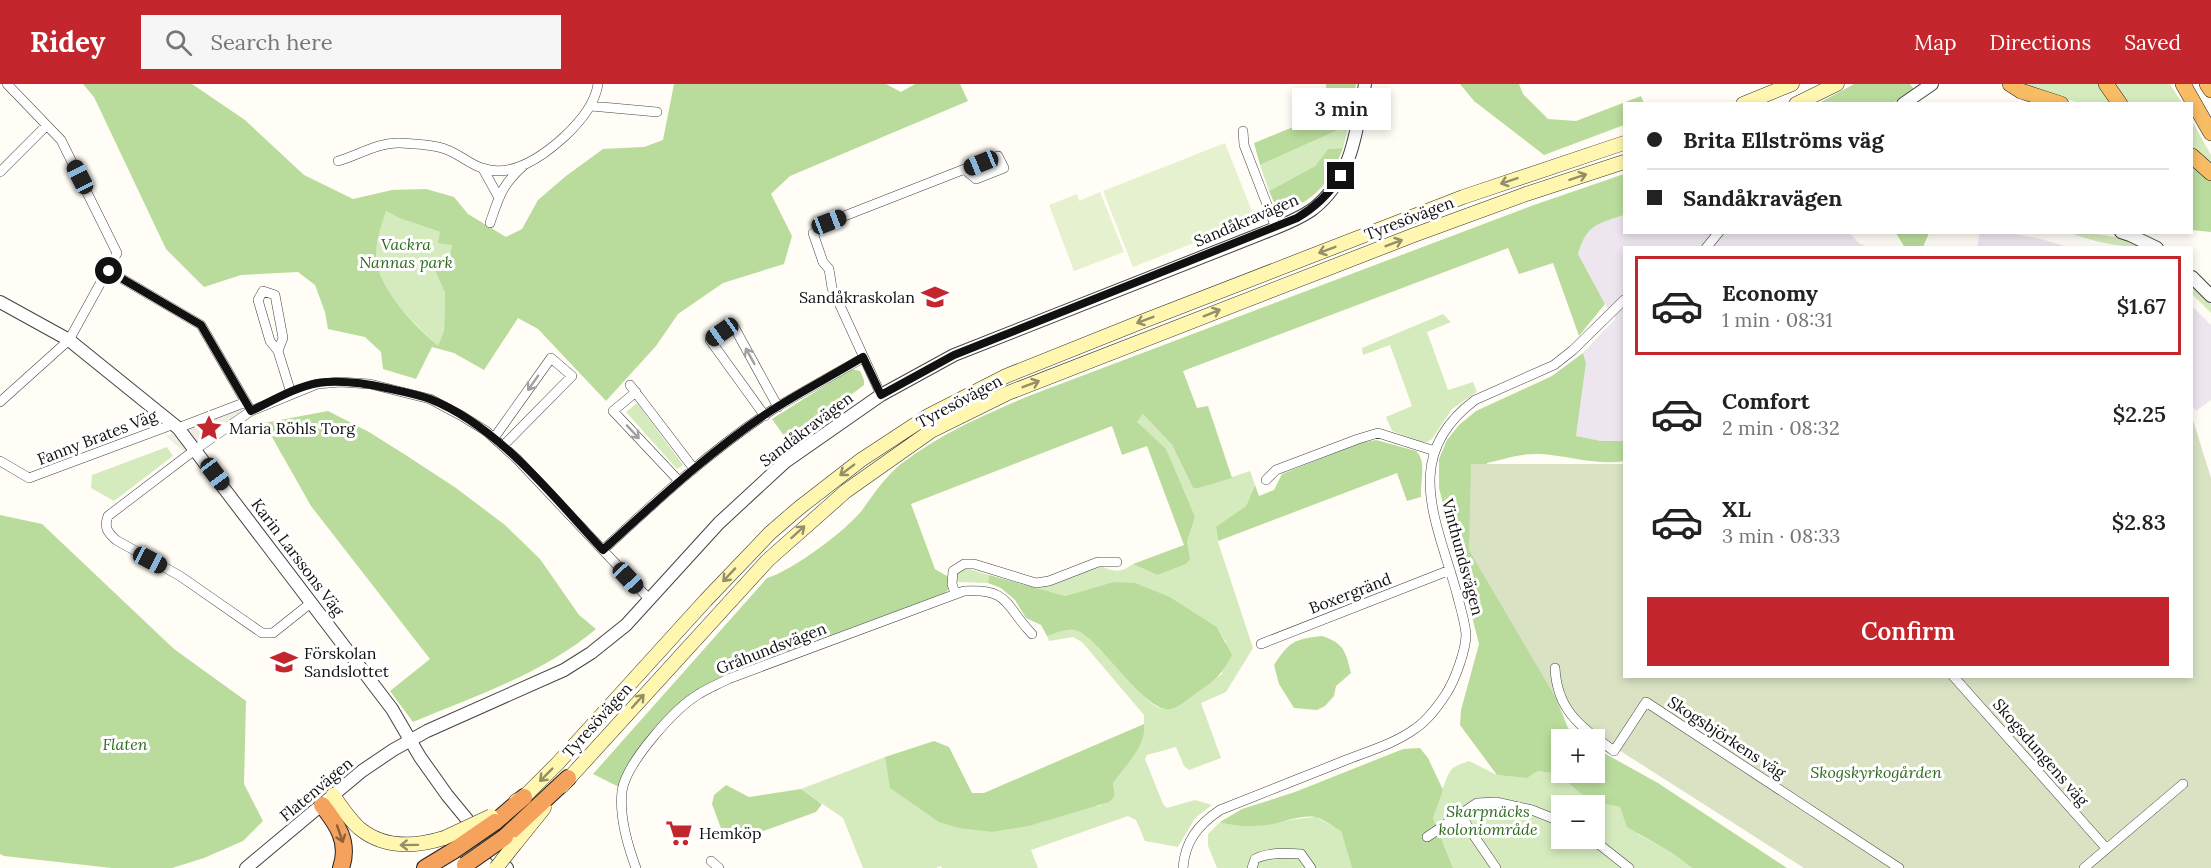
<!DOCTYPE html>
<html lang="en">
<head>
<meta charset="utf-8">
<style>
	body { margin:0; font-family:Lora,serif; background:#f6f6f6; color:#222; height:100vh; display:flex; flex-direction:column; font-size:22px; white-space:nowrap }
	* { box-sizing:border-box; margin:0 }
	p { font-size:20px; color:#767676 }
	.icon { flex:none; width:33px; height:33px; fill:none; stroke:currentColor; stroke-width:2; stroke-linecap:round; stroke-linejoin:round }
	.map { position:relative; flex:1; overflow:hidden }
	.panel { position:absolute; left:1623px; top:162px; width:570px; height:432px; display:flex; flex-direction:column; background:#fff; border-radius:0px; box-shadow:0 3px 9px #0003 }
	.panel>* { flex:none }
	.hud { position:absolute; left:1623px; top:18px; width:570px; height:132px; border-radius:0px; box-shadow:0 3px 9px #0003; display:grid; align-content:center; height:132px; padding:0 24px; background:#fff }
	.fabs { position:absolute; left:1551px; top:645px; display:grid; gap:12px }
	.fabs a { display:grid; place-items:center; width:54px; height:54px; border-radius:0px; background:#fff; box-shadow:0 3px 9px #0003; font-size:30px }
	.end { position:absolute; width:27px; height:27px; margin:-14px; border:8px solid #111; background:#fff; box-shadow:0 0 0 3px #fff }
	.from { border-radius:50% }
	.bubble { position:absolute; height:42px; border-radius:0px; background:#fff; box-shadow:0 3px 9px #0003; font-size:20px; font-weight:600; line-height:42px; text-align:center }
	.car { position:absolute; width:18px; height:36px; margin:-18px -9px; border-radius:8px; box-shadow:0 0 4px 2px #0007; background:linear-gradient(#222 24%,#8ab4d8 0 40%,#222 0 76%,#8ab4d8 0 86%,#222 0) }
	.hud b { display:flex; align-items:center; gap:21px; height:57px; font-size:22px }
	.hud b+b { border-top:2px solid #e0e0e0 }
	.hud i { width:15px; height:15px; background:#222 }
	ul { padding:10px 0 0; list-style:none }
	li { display:flex; align-items:center; gap:18px; height:99px; margin:0 12px 9px; padding:0 12px; border:3px solid transparent; border-radius:0px }
	li div { flex:1 }
	li b { display:block; font-size:22px }
	li em { font-style:normal; font-weight:600 }
	li.active { border-color:#c4262e }
	li>.icon { width:54px; height:54px; stroke-width:1.5 }
	.action { display:flex; gap:12px; margin-top:auto; padding:12px 24px }
	.action a { flex:1; height:69px; border-radius:0px; background:#c4262e; color:#fff; font-size:24px; font-weight:600; line-height:69px; text-align:center }
	header { display:flex; align-items:center; gap:36px; box-sizing:border-box; height:84px; padding:0 30px; background:#c4262e; color:#fff }
	header strong { font-size:28px }
	nav { display:flex; gap:33px; margin-inline-start:auto; font-size:21px }
	.search { width:420px; height:54px; background:#f6f6f6; display:flex; align-items:center; gap:15px; box-sizing:border-box; padding:0 21px; border-radius:0px; color:#767676; font-size:22px }
	.map>svg:first-child { display:block }
	.industrial { fill:#eee6ef }
	.green { fill:#d5ebbd; fill-rule:evenodd }
	.forest { fill:#b9dc9c; fill-rule:evenodd }
	.cemetery { fill:#d9e3c4 }
	.pitch { fill:#e6f2cf }
	.plaza { fill:#f1ede2 }
	.lines { fill:none; stroke-linecap:round; stroke-linejoin:round }
	.minor-casing { stroke:#444; stroke-width:10 }
	.tertiary-casing { stroke:#444; stroke-width:14 }
	.secondary-casing { stroke:#333; stroke-width:15 }
	.trunk-casing { stroke:#222; stroke-width:16 }
	.motorway-casing { stroke:#222; stroke-width:18 }
	.minor { stroke:#fff; stroke-width:9 }
	.tertiary { stroke:#fff; stroke-width:12 }
	.secondary { stroke:#fff6b0; stroke-width:14 }
	.trunk { stroke:#f7bc64; stroke-width:15 }
	.motorway { stroke:#f5a25d; stroke-width:16 }
	.secondary-bridge-casing { stroke:#333; stroke-width:15; stroke-linecap:butt }
	.motorway-bridge-casing { stroke:#222; stroke-width:18; stroke-linecap:butt }
	.secondary-bridge { stroke:#fff6b0; stroke-width:14 }
	.motorway-bridge { stroke:#f5a25d; stroke-width:16 }
	.oneway { stroke:#948f68 }
	.oneway2 { stroke:#a0a0a0 }
	.oneway3 { stroke:#8e613b }
	.route { stroke:#111; stroke-width:8 }
	.labels { text-anchor:middle; stroke-width:6; stroke-linejoin:round; paint-order:stroke }
	.street-label { font-size:16px; fill:#111; stroke:#fff }
	.park-label { font-size:16px; font-style:italic; fill:#2f6b1f; stroke:#fff }
	.poi-label { font-size:16px; fill:#111; stroke:#fff; text-anchor:start }
</style>
</head>
<body>
<header>
<strong>Ridey</strong>
<div class="search"><svg class="icon" aria-label="search" viewBox="0 0 24 24"><circle cx="10" cy="10" r="6"/><path d="M15 15l6 6"/></svg>Search here</div>
<nav><a>Map</a><a>Directions</a><a>Saved</a></nav>
</header>
<div class="map">
<svg width="2211" height="784" viewBox="0 0 2211 784">
	<rect width="100%" height="100%" fill="#fffdf5"/>
	<!-- industrial -->
	<path class="industrial" d="M1624,131V148L1849,149L1860,160L1868,163L1624,164V357H1601L1576,352L1586,279L1583,269L1616,234L1605,220L1578,170L1581,160L1592,141Z
		M1980,148L2007,149L2037,154L2068,163H1977Z
		M2192,222L2211,241V316L2196,327L2192,321Z"/>
	<!-- green -->
	<path class="green" d="M2017,0H2101L2113,19H2079Z
		M2111,0H2170L2182,19H2126Z
		M2192,37L2211,71V82L2192,63Z
		M1349,41L1343,64L1328,65L1315,82L1269,107L1260,81Z
		M386,127L399,134L440,148L452,161L448,180L433,182L445,209L444,247L438,263C415,238 378,209 376,172C376,157 381,141 386,127Z
		M2070,149C2099,149 2118,152 2145,163C2119,163 2095,158 2070,149Z
		M2192,201L2211,220V229L2192,210Z
		M1443,230L1451,238L1427,248L1448,306L1473,298L1477,308L1452,325L1432,355L1427,358H1420L1392,347L1386,333L1412,322L1390,261L1363,271L1362,264Z
		M637,319L683,381L677,385L626,328Z
		M1143,330L1172,361L1193,404H1199L1250,387L1255,401L1246,422L1216,444L1218,458L1253,564L1226,608L1201,619L1221,674L1189,686L1184,682L1176,663L1147,671L1145,675L1163,720L1167,724L1195,716L1212,721L1195,734L1178,763L1145,757L1136,736L1128,732L1031,766L1038,784H942L941,782L936,784H863L843,734L801,705L885,673L891,704L993,748L1029,742L1091,722H1099L1115,712L1113,699L1144,640V631L1082,558L1073,553L1049,557L1047,552C1056,549 1065,545 1075,546C1094,548 1134,610 1157,623C1161,625 1167,625 1171,625L1222,590L1226,558L1217,543L1170,513L1113,498L1065,512L1036,505L1101,482C1114,488 1121,489 1133,480L1157,491L1187,458L1195,433L1137,338Z
		M167,363L173,372L114,417L91,404L92,391Z
		M966,484L989,491L988,499L958,498L957,494L959,486Z
		M1469,677L1497,691L1527,694L1538,687L1558,690L1589,717L1620,723L1638,750L1672,769L1692,784H1453L1433,734C1437,724 1446,690 1452,685C1456,681 1464,679 1469,677ZM1562,722H1594V754H1562Z
		M1316,733L1341,747L1352,784H1217L1208,762V750L1220,738C1251,749 1284,734 1316,733Z"/>
	<!-- forest -->
	<path class="forest" d="M83,0H192L245,36L304,91L353,115L392,106L426,105L454,113L468,130L506,153L522,145L538,116L566,92L603,65L644,63L663,56L674,0H886L901,8L915,0H960L968,17L790,92L771,110L792,152L784,180L723,199L678,230L656,262L606,317L538,245L518,234L484,286L454,269L432,263L416,295L383,285L381,268L365,253L328,245L325,228L315,201L298,188L241,191L204,203L166,165L94,13ZM386,127L399,134L440,148L438,159L452,161L448,179L434,177L433,182L445,209L444,247L438,262C415,242 378,205 376,173C376,157 381,142 386,127Z
		M1326,0H1356L1349,41L1260,81L1254,59L1327,29Z
		M1460,0H1519L1523,10L1548,35L1576,37L1641,12L1644,19L1624,20V41L1544,71L1474,17Z
		M1854,0H1910L1914,5L1893,19H1819Z
		M1343,64C1328,104 1316,112 1280,132L1269,107L1315,82L1328,65Z
		M2192,76L2211,97V148L2192,146Z
		M1624,90V131C1597,140 1587,140 1578,170L1605,220L1579,252L1553,179L1519,190L1508,164L1183,287L1197,324L1208,322L1232,394L1199,404H1193L1172,361L1143,330L1137,338L1166,365L1195,433L1187,458L1190,475L1186,480L1157,491L1133,480L1184,461L1147,362L1122,371L1112,342L911,420L935,485L947,492L949,505L945,509L705,602L673,629L621,704L593,690L767,494C792,487 847,446 863,425C875,408 887,390 905,377C942,349 984,331 1026,313L1531,122Z
		M1896,149L1929,148V149L1923,163L1905,164Z
		M1583,269L1586,279L1576,352L1601,357H1624V377C1597,382 1567,371 1539,370C1521,369 1504,375 1487,379L1481,425L1568,644L1583,655L1562,656V688H1594L1595,664L1658,699L1787,784H1692L1672,769L1627,743L1620,723L1589,717L1558,690L1538,687L1527,694L1497,691L1460,641L1461,626L1479,560L1439,404V375L1447,356L1459,341L1476,327L1552,292Z
		M851,285L860,287L864,296V301C838,320 815,341 790,360L772,335Z
		M328,327L369,348L404,370L456,404L505,441L540,475L579,531L596,545C544,589 476,612 413,638L390,607L430,575L311,422L264,339Z
		M1376,356L1416,367C1427,376 1420,398 1421,413L1407,417L1397,389L1218,457L1216,443L1246,422L1255,401L1259,412L1274,406L1282,390L1360,359Z
		M0,431L42,440L174,565L246,617L244,700L263,737L243,757L204,774L172,784H112L4,772L0,770Z
		M989,491L1065,512L1113,498L1135,499L1170,513L1217,543L1232,571C1220,594 1214,596 1195,610C1188,615 1179,623 1171,625C1146,631 1102,557 1078,547C1069,543 1056,549 1047,552L1041,541L1026,534L1015,516L1001,504L988,499Z
		M1322,552C1344,559 1346,568 1351,589L1336,602L1334,612L1325,622L1317,626L1294,624L1279,600L1274,581C1289,558 1294,555 1322,552Z
		M1144,640C1147,661 1125,682 1113,699L1115,712L1109,718L1029,742L993,748L959,744L939,738L890,704L885,673L934,657L949,663L972,709H984Z
		M1420,664L1428,674L1443,706L1433,734L1453,784H1352L1341,747C1333,743 1324,735 1315,733C1303,731 1289,736 1277,739C1260,743 1238,744 1220,738L1242,725L1295,708L1403,665Z
		M726,701L749,713L801,705L822,720L816,728L733,758L722,747L712,720L714,711Z"/>
	<!-- cemetery -->
	<path class="cemetery" d="M2192,333L2211,394V784H1804L1567,633L1469,466L1471,380H1624V592H2192Z"/>
	<!-- pitch -->
	<path class="pitch" d="M1225,59L1255,135L1133,183L1103,107Z
		M1100,108L1124,168L1074,187L1049,121L1077,110L1079,117Z"/>
	<!-- plaza -->
	<path class="plaza" d="M239,320L245,336L190,373L166,352Z"/>
	<g class="lines">
		<defs>
			<path id="minor" d="M591,22L657,28
				M1243,47L1244,61L1276,144
				M338,77C359,71 378,58 400,59C414,60 432,60 445,65C458,69 469,80 482,84C512,95 543,72 564,53C579,39 595,21 598,0
				M483,85L498,112
				M0,88L46,42
				M490,139C499,113 501,102 523,82
				M1706,164L1719,148
				M109,187L201,241L251,327
				M278,267L270,257L258,216L263,207L275,211L283,254L278,267L291,309
				M630,301L694,385
				M636,308L613,327L679,397
				M881,311L832,204L829,185L823,178L813,149L829,138L998,72L1004,84L976,95L964,85
				M0,318L69,256L117,169L61,56L7,0
				M765,332L710,256L733,241L778,323
				M178,344L246,318
				M494,354L551,274L572,292L503,362
				M0,377L29,394L174,340
				M1266,396L1276,386L1358,355L1378,349L1435,367
				M603,466C657,416 711,366 772,326C802,308 833,291 863,274
				M955,509L952,500L953,487L964,480H974L1036,499L1049,497L1098,478H1117
				M312,518L273,549H262L180,492L116,456C107,448 104,443 108,432L196,365L251,327L317,300L340,298L370,300L430,315L462,332L486,347L517,375L649,515
				M1261,560L1450,486
				M1555,584C1557,627 1581,643 1614,667L1646,618L1899,784
				M1953,592L2106,764
				M1461,730L1468,743L1496,784
				M1427,753L1477,719L1496,718L1532,726L1562,738
				M1591,754L1629,784
				M711,777L719,784
				M636,784C627,760 619,733 622,707C626,679 675,624 699,610C708,604 719,600 728,595L964,507C1010,504 1005,522 1032,550
				M1183,784C1185,757 1198,741 1220,726C1262,709 1304,693 1346,676C1369,667 1396,659 1416,644C1429,635 1438,622 1446,610C1455,596 1466,566 1466,550C1465,538 1460,522 1457,510C1437,437 1400,372 1475,316L1554,281L1573,266L1624,216
				M1252,784L1255,775C1267,768 1287,769 1301,770L1311,784
				M2084,784L2183,700"/>
			<path id="tertiary" d="M1903,20L1932,0
				M2121,148L2130,151L2157,164
				M2192,193L2211,212
				M0,218L69,256L178,344L392,625L420,673L447,711L507,784
				M246,784L362,687L393,666L427,647L564,586L591,569L626,541L719,439L785,378L881,311L954,271L1263,149C1280,142 1298,136 1313,125C1352,95 1357,45 1365,0"/>
			<path id="secondary" d="M1743,20L1792,0
				M1796,20L1837,0
				M562,702L768,476L846,407L931,347L1008,309L1414,151L1526,110L1624,78
				M333,711C341,723 349,735 359,744C384,765 415,763 444,754
				M516,717L524,713L558,679L706,516L770,449L799,424L861,376L928,332L1006,292L1141,238L1463,113L1624,59
				M515,760L544,724"/>
			<path id="trunk" d="M2010,0L2021,7L2061,20
				M2106,0L2120,20
				M2183,0L2211,49
				M2207,0L2211,6
				M2192,72L2211,89"/>
			<path id="motorway" d="M322,721C337,740 350,758 341,784
				M495,738L524,713
				M505,753L568,694
				M425,784L453,767"/>
		</defs>
		<!-- minor casing -->
		<use href="#minor" class="minor-casing"/>
		<!-- tertiary casing -->
		<use href="#tertiary" class="tertiary-casing"/>
		<!-- secondary casing -->
		<use href="#secondary" class="secondary-casing"/>
		<!-- trunk casing -->
		<use href="#trunk" class="trunk-casing"/>
		<!-- motorway casing -->
		<use href="#motorway" class="motorway-casing"/>
		<!-- minor -->
		<use href="#minor" class="minor"/>
		<!-- tertiary -->
		<use href="#tertiary" class="tertiary"/>
		<!-- secondary -->
		<use href="#secondary" class="secondary"/>
		<!-- trunk -->
		<use href="#trunk" class="trunk"/>
		<!-- motorway -->
		<use href="#motorway" class="motorway"/>
		<defs>
			<path id="secondary-bridge" d="M444,754L491,732
				M496,784L515,760"/>
			<path id="motorway-bridge" d="M453,767L495,738
				M465,781L505,753"/>
		</defs>
		<!-- secondary-bridge casing -->
		<use href="#secondary-bridge" class="secondary-bridge-casing"/>
		<!-- motorway-bridge casing -->
		<use href="#motorway-bridge" class="motorway-bridge-casing"/>
		<!-- secondary-bridge -->
		<use href="#secondary-bridge" class="secondary-bridge"/>
		<!-- motorway-bridge -->
		<use href="#motorway-bridge" class="motorway-bridge"/>
	</g>
	<!-- one-way arrows -->
	<defs><path id="oneway-shaft" d="M-6 0H5M1.5-3L5.5 0L1.5 3" fill="none" stroke-width="1.6" stroke-linecap="round" stroke-linejoin="round" transform="scale(1.5)"/></defs>
	<g class="oneway">
		<use href="#oneway-shaft" transform="translate(1578 93) rotate(-18)"/>
		<use href="#oneway-shaft" transform="translate(1509 97) rotate(161)"/>
		<use href="#oneway-shaft" transform="translate(1394 159) rotate(-21)"/>
		<use href="#oneway-shaft" transform="translate(1327 166) rotate(159)"/>
		<use href="#oneway-shaft" transform="translate(1212 229) rotate(-22)"/>
		<use href="#oneway-shaft" transform="translate(1145 236) rotate(159)"/>
		<use href="#oneway-shaft" transform="translate(1031 300) rotate(-21)"/>
		<use href="#oneway-shaft" transform="translate(847 386) rotate(143)"/>
		<use href="#oneway-shaft" transform="translate(798 448) rotate(-42)"/>
		<use href="#oneway-shaft" transform="translate(729 491) rotate(133)"/>
		<use href="#oneway-shaft" transform="translate(638 617) rotate(-48)"/>
		<use href="#oneway-shaft" transform="translate(546 691) rotate(135)"/>
		<use href="#oneway-shaft" transform="translate(409 761) rotate(179)"/>
	</g>
	<g class="oneway2">
		<use href="#oneway-shaft" transform="translate(750 272) rotate(-119)"/>
		<use href="#oneway-shaft" transform="translate(533 299) rotate(125)"/>
		<use href="#oneway-shaft" transform="translate(633 348) rotate(47)"/>
	</g>
	<use class="oneway3" href="#oneway-shaft" transform="translate(340 750) rotate(71)"/>
	<g class="lines">
		<!-- route -->
		<path class="route" d="M109,187L201,241L251,327C272,317 295,303 318,299C341,296 364,299 386,304C400,307 416,310 430,315C500,343 553,413 603,466C657,417 711,366 772,326C802,307 833,291 863,273L881,311L954,271L1297,134C1316,123 1329,110 1341,92"/>
	</g>
	<!-- icons -->
	<defs>
		<symbol id="school-bare" viewBox="-9 -9 18 18"><path d="M0-5L7-2L0 1L-7-2ZM-4 1L0 2.5L4 1V4Q0 6-4 4Z" fill="#c4262e" stroke="#fff" stroke-width="2.5" paint-order="stroke"/></symbol>
		<symbol id="sight-bare" viewBox="-9 -9 18 18"><path d="M0-6L1.8-2.2L6-1.7L2.9 1.2L3.7 5.4L0 3.3L-3.7 5.4L-2.9 1.2L-6-1.7L-1.8-2.2Z" fill="#c4262e" stroke="#fff" stroke-width="2.5" paint-order="stroke"/></symbol>
		<symbol id="supermarket-bare" viewBox="-9 -9 18 18"><path d="M-6-5.5h2.5l.6 2H6L4.5 2H-2.5L-4.4-4H-6ZM-1.5 3.2a1.3 1.3 0 1 0 .1 0ZM3 3.2a1.3 1.3 0 1 0 .1 0Z" fill="#c4262e" stroke="#fff" stroke-width="2.5" paint-order="stroke"/></symbol>
	</defs>
	<g fill-rule="evenodd">
		<use href="#school-bare" x="916" y="194" width="38" height="38"/>
		<use href="#sight-bare" x="190" y="325" width="38" height="38"/>
		<use href="#school-bare" x="265" y="559" width="38" height="38"/>
		<use href="#supermarket-bare" x="660" y="730" width="38" height="38"/>
	</g>
	<g class="labels">
		<!-- street labels -->
		<g class="street-label">
			<text transform="translate(1409 134) rotate(-21)" y="6">Tyresövägen</text>
			<text transform="translate(1246 136) rotate(-23)" y="6">Sandåkravägen</text>
			<text transform="translate(959 317) rotate(-28)" y="6">Tyresövägen</text>
			<text transform="translate(806 345) rotate(-37)" y="6">Sandåkravägen</text>
			<text transform="translate(97 353) rotate(-21)" y="6">Fanny Brates Väg</text>
			<text transform="translate(298 473) rotate(53)" y="6">Karin Larssons Väg</text>
			<text transform="translate(1463 473) rotate(75)" y="6">Vinthundsvägen</text>
			<text transform="translate(1350 509) rotate(-21)" y="6">Boxergränd</text>
			<text transform="translate(771 564) rotate(-21)" y="6">Gråhundsvägen</text>
			<text transform="translate(597 636) rotate(-48)" y="6">Tyresövägen</text>
			<text transform="translate(1727 653) rotate(33)" y="6">Skogsbjörkens väg</text>
			<text transform="translate(2041 668) rotate(49)" y="6">Skogsdungens väg</text>
			<text transform="translate(316 705) rotate(-40)" y="6">Flatenvägen</text>
		</g>
		<!-- park labels -->
		<g class="park-label">
			<text x="406" y="166">Vackra<tspan x="406" dy="18">Nannas park</tspan></text>
			<text x="125" y="666">Flaten</text>
			<text x="1876" y="694">Skogskyrkogården</text>
			<text x="1488" y="733">Skarpnäcks<tspan x="1488" dy="18">koloniområde</tspan></text>
		</g>
		<!-- poi labels -->
		<g class="poi-label">
			<text x="915" y="219" text-anchor="end">Sandåkraskolan</text>
			<text x="229" y="350">Maria Röhls Torg</text>
			<text x="304" y="575">Förskolan<tspan x="304" dy="18">Sandslottet</tspan></text>
			<text x="699" y="755">Hemköp</text>
		</g>
	</g>
</svg>
<div class="fabs">
<a>+</a>
<a>−</a>
</div>
<i class="end from" style="left:109px;top:187px"></i>
<i class="end" style="left:1341px;top:92px"></i>
<div class="bubble" style="left:1292px;top:4px;width:99px">3 min</div>
<i class="car" style="left:981px;top:79px;rotate:248deg"></i>
<i class="car" style="left:80px;top:93px;rotate:333deg"></i>
<i class="car" style="left:829px;top:138px;rotate:69deg"></i>
<i class="car" style="left:722px;top:248px;rotate:235deg"></i>
<i class="car" style="left:215px;top:390px;rotate:143deg"></i>
<i class="car" style="left:150px;top:476px;rotate:118deg"></i>
<i class="car" style="left:628px;top:494px;rotate:137deg"></i>
<div class="hud">
<b><i class="from"></i>Brita Ellströms väg</b>
<b><i></i>Sandåkravägen</b>
</div>
<section class="panel">
<ul>
<li class="active"><svg class="icon" aria-label="car" viewBox="0 0 24 24"><path d="M5 17H2v-5l4-1 3-4h7l3 4 3 1v5h-3M9 17h6M6 11h13"/><circle cx="7" cy="17" r="2"/><circle cx="17" cy="17" r="2"/></svg><div><b>Economy</b><p>1 min · 08:31</p></div><em>$1.67</em></li>
<li><svg class="icon" aria-label="car" viewBox="0 0 24 24"><path d="M5 17H2v-5l4-1 3-4h7l3 4 3 1v5h-3M9 17h6M6 11h13"/><circle cx="7" cy="17" r="2"/><circle cx="17" cy="17" r="2"/></svg><div><b>Comfort</b><p>2 min · 08:32</p></div><em>$2.25</em></li>
<li><svg class="icon" aria-label="car" viewBox="0 0 24 24"><path d="M5 17H2v-5l4-1 3-4h7l3 4 3 1v5h-3M9 17h6M6 11h13"/><circle cx="7" cy="17" r="2"/><circle cx="17" cy="17" r="2"/></svg><div><b>XL</b><p>3 min · 08:33</p></div><em>$2.83</em></li>
</ul>
<div class="action"><a>Confirm</a></div>
</section>
</div>
</body>
</html>
